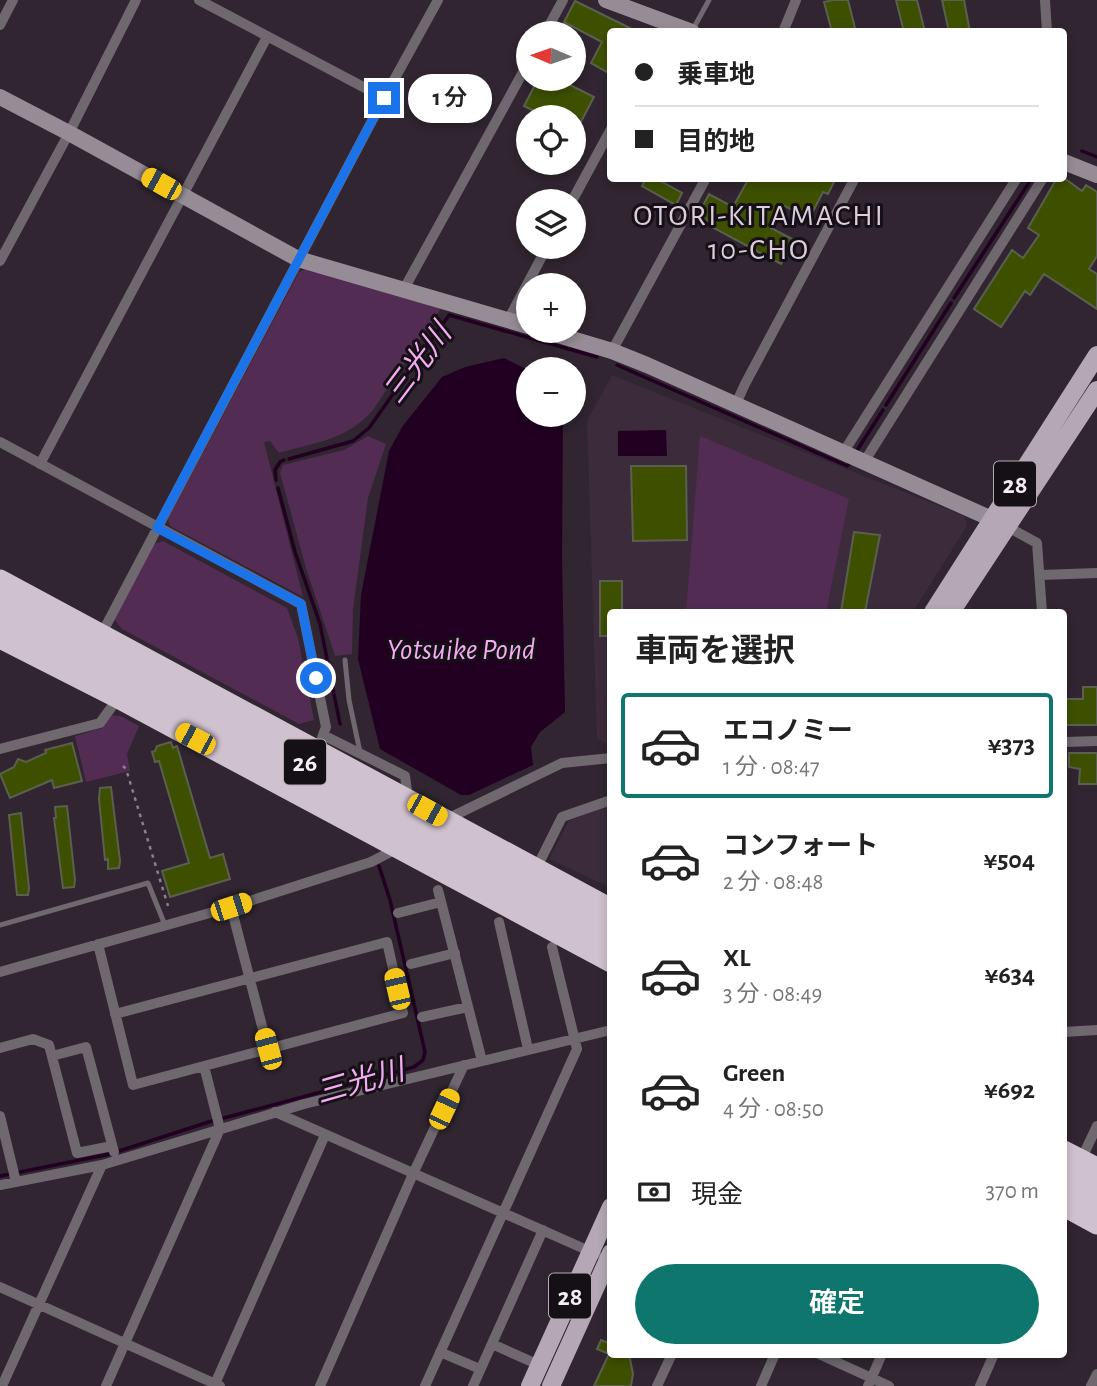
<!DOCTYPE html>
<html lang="ja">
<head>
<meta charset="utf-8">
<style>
	body { margin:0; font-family:"Alegreya Sans","Noto Sans JP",sans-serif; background:#f2f2f2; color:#222; height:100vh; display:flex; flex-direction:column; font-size:26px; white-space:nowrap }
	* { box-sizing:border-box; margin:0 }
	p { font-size:23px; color:#767676 }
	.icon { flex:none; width:38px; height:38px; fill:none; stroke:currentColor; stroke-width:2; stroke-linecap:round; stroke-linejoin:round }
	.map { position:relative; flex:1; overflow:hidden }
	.drawer { position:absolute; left:607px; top:609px; width:460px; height:749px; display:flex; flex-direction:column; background:#fff; border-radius:7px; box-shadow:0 4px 10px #0003 }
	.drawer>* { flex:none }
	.hud { position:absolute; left:607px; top:28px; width:460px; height:154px; border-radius:7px; box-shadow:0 4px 10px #0003; display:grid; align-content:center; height:154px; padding:0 28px; background:#fff }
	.needle { width:46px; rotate:272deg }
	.tools { position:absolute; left:516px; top:21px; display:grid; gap:14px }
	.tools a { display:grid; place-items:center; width:70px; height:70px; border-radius:50%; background:#fff; box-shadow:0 4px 10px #0003; font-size:35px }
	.end { position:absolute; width:32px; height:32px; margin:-16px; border:9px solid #1a73e8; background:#fff; box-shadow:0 0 0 4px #fff }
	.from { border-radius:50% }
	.bubble { position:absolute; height:49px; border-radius:24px; background:#fff; box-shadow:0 4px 10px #0003; font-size:23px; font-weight:600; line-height:49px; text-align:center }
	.car { position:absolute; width:21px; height:42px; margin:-21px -10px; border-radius:9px; box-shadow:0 0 5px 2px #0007; background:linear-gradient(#f5c518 24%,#345 0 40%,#f5c518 0 76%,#345 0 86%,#f5c518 0) }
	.hud b { display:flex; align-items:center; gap:24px; height:66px; font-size:26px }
	.hud b+b { border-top:2px solid #e0e0e0 }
	.hud i { width:18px; height:18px; background:#222 }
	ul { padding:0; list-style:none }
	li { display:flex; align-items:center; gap:21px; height:105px; margin:0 14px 10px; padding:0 14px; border:4px solid transparent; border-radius:7px }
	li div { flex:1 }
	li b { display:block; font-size:26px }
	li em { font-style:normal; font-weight:600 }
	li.active { border-color:#0f766e }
	li>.icon { width:63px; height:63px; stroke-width:1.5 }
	h2 { padding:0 28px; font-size:32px; line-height:84px }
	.pay { display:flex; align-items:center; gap:18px; height:77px; padding:0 28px; font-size:26px }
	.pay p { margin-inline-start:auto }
	.button { display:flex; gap:14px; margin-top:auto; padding:14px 28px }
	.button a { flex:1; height:80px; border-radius:42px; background:#0f766e; color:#fff; font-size:28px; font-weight:600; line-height:80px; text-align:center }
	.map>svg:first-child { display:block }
	.built { fill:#3b2b3b }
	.green { fill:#532c53 }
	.water { fill:#210022 }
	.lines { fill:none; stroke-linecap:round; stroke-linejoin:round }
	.stream { stroke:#210022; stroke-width:3.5 }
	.building { fill:#3e5000; stroke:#5a6050; stroke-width:2 }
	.path { stroke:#8a808a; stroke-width:2.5; stroke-dasharray:3.5 5; stroke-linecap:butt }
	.lane { stroke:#6f696f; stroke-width:5 }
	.street { stroke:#6f696f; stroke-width:10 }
	.secondary { stroke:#968c96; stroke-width:16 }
	.primary { stroke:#b5a8b4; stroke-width:18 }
	.highway { stroke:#d0c1cf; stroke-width:21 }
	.highway-bridge { stroke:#d0c1cf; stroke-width:21 }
	.route { stroke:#1a73e8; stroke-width:9 }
	.labels { text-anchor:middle; stroke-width:6; stroke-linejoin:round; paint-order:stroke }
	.shield { fill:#151015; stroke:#b2abb2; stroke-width:2 }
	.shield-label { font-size:26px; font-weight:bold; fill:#f5edf5 }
	.neighbourhood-label { font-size:30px; letter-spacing:2px; fill:#dccddb; stroke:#151015 }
	.water-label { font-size:30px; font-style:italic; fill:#f4a9f3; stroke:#151015 }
</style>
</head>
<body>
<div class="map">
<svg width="1097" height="1386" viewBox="0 0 1097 1386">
	<rect width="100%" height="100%" fill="#302530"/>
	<!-- built -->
	<path class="built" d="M612,375L964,516L967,526L913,612H611V744L597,739L587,421Z
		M611,804V888L549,859L569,821Z"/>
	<!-- green -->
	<path class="green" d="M306,269L442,307L373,410C347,440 316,442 279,453L270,441L264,442L303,597L170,526L168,519L299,272Z
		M368,436L386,444L368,498L353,609L352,654L335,656L306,568L280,473L283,465L344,450Z
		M700,436L849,499L826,612H686Z
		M163,541L287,608L298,638L314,720L299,724L122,629L114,619L154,544Z
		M109,715L121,716L139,726L127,754L130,771L86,782L75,736L102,728Z"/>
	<!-- water -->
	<path class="water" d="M504,358L528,370V415H563L562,557L565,712L540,732L531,747L533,765L469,795H461L380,749L358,659L361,595L389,451L402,427L442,377L465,367Z
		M666,430L667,456H618V431Z"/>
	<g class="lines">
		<!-- stream -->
		<path class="stream" d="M1082,151L1097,157
			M954,298L1032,178
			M617,365L847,466L849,464
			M886,405L951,303
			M858,449L883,410
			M289,459L353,441L369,428L449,315L597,357
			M276,480L275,470L280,462L284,460
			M278,488L295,552L320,624L340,724
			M224,1118L414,1067L423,1060L425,1052L390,900L379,866
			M119,1151L215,1120
			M20,1172L110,1154
			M0,1176L10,1174"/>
	</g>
	<!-- building -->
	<path class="building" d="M833,0H848L856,32H832L824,2Z
		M896,0H917L925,32H904Z
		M942,0H964L970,32H949Z
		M575,1L638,32H611V64L607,72L591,63L602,42L564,22Z
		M538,79H570L568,84L594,97L574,135V117H546L524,106Z
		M646,178H655L682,193L676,205L642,186Z
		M749,178H836L828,194L823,192L809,219L783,205L771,228L794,240L781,264L710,226L712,223L698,215L709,194L733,207Z
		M1057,178H1064L1082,191L1086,185L1097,192V256L1089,269L1097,274V309L1044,274L1030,295L1025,291L1001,327L974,309L1012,250L1023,258L1039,235L1028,228Z
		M631,466H686L687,540L633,541Z
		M854,532L880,535L865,612H841Z
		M600,581H622V612H611V636H600Z
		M1083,687H1097V725H1066V699H1083Z
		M171,742L173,748L177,746L210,858L223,854L230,879L170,897L162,871L189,863L159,761L155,762L152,752L155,751L157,746Z
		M72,743L82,781L54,788L52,780L10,798L0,774L14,767L18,759L26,762L46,753L45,750Z
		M1069,753H1097V784H1079L1080,769L1069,767Z
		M111,787L120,861L119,868L108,869V859L105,860L99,799L100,788Z
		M67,806L75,880L74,887L63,888L54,818H56L55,807Z
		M21,813L29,888L28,895H17L9,815Z
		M601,1340L611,1344V1354H629L633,1374L631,1386H594L609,1354L597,1349Z"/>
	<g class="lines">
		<!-- path -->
		<path class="path" d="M123,766L126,769L168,906"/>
		<!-- lane -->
		<path class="lane" d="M692,31L709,0
			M345,660L349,700L360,752
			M0,925L148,883L165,925"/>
		<!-- street -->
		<path class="street" d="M199,0L384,98
			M1045,0L1047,32
			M0,25L13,0
			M783,32L796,0
			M545,33L563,0
			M572,201L611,129
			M0,261L69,133L136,0
			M404,289L528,63
			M508,320L547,247
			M612,351L706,178
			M735,406L745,384L855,178
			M0,442L301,604L326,727L323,735
			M843,453L1017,178
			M864,462L1043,178
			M40,464L267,37
			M1006,526L1037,543L1042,612
			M1041,575L1097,573
			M101,635L384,98L438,0
			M321,741L323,735L405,776L408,799
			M1064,742L1097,741
			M0,749L100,723L118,698
			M445,820L562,763L611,758
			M536,869L562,817L611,800
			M438,890L482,1061
			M231,907L268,1049
			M398,913L441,902
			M499,922L528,1049
			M98,944L133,1085L403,1013L387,942L115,1014
			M411,964L455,953
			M0,972L231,907L371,862L398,848
			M422,1017L468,1007
			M1064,1032L1097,1030
			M0,1048L33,1039L49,1045L77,1153L112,1146
			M52,1056L86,1047L114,1152
			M275,1112L596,1254
			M0,1116L16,1182
			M1081,1160L1097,1126
			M0,1185L102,1165L304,1104L611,1030
			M0,1287L220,1386
			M492,1344L539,1365
			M440,1352L480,1369
			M819,1354L889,1386
			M2,1386L102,1165
			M106,1386L220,1129L204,1066
			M214,1386L325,1135
			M320,1386L413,1174L464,1065
			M425,1386L577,1049L552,947
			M473,1386L543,1230
			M657,1386L672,1354
			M761,1386L775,1354
			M868,1386L882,1354
			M980,1386L994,1354
			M1091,1386L1097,1374"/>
		<!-- secondary -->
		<path class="secondary" d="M606,0L692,32
			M0,97L69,133L298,259L528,326
			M1064,162L1097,175
			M545,331L612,351L647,365L1003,524"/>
		<!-- primary -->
		<path class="primary" d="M933,612L1097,355
			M951,612L1097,390
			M530,1386L611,1207
			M551,1386L611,1253"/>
		<!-- highway -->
		<path class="highway" d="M0,580L611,909
			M0,638L118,698L611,962
			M1064,1151L1097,1168
			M1064,1168L1097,1185
			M1064,1186L1097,1204
			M1064,1206L1097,1224"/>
		<!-- highway-bridge -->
		<path class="highway-bridge" d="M0,598L611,925
			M0,618L611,944"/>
	</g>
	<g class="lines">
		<!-- route -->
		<path class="route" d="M316,678L301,604L157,528L384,98"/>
	</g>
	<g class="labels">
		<!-- shield labels -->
		<g class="shield">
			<rect x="994" y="461.5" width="42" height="45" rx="5"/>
			<rect x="284" y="739.5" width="42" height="45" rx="5"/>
			<rect x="549" y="1273.5" width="42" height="45" rx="5"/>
		</g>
		<g class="shield-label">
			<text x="1015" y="493">28</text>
			<text x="305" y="771">26</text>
			<text x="570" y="1305">28</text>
		</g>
		<!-- neighbourhood labels -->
		<g class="neighbourhood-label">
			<text x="759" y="225">OTORI-KITAMACHI<tspan x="759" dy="34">10-CHO</tspan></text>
		</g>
		<!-- water labels -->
		<g class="water-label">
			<text transform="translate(417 363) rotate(-53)" y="10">三光川</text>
			<text x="461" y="659">Yotsuike Pond</text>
			<text transform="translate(360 1081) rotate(-16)" y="10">三光川</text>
		</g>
	</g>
</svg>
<div class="tools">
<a><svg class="needle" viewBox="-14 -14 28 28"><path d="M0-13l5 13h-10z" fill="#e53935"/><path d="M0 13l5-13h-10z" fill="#767676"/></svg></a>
<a><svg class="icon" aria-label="locate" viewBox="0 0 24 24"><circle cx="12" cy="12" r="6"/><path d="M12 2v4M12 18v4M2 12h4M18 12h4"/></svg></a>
<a><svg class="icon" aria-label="layers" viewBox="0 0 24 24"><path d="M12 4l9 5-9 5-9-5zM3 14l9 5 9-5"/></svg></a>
<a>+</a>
<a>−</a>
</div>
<i class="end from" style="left:316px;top:678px"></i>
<i class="end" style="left:384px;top:98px"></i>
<div class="bubble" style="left:408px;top:74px;width:84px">1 分</div>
<i class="car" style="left:161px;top:184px;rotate:299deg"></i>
<i class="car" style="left:195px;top:739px;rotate:298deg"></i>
<i class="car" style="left:427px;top:810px;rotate:119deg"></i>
<i class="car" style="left:231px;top:907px;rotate:72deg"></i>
<i class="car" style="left:397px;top:989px;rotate:347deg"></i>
<i class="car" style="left:268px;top:1049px;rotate:345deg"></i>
<i class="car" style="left:444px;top:1109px;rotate:25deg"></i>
<div class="hud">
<b><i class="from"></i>乗車地</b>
<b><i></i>目的地</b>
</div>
<section class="drawer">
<h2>車両を選択</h2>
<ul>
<li class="active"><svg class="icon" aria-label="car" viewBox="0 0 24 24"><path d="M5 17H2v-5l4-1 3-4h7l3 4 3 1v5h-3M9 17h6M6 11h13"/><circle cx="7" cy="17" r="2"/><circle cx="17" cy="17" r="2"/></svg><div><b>エコノミー</b><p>1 分 · 08:47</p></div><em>¥373</em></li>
<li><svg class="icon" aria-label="car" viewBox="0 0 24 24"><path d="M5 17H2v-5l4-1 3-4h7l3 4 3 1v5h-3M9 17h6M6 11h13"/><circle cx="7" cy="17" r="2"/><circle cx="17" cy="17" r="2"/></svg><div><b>コンフォート</b><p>2 分 · 08:48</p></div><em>¥504</em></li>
<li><svg class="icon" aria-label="car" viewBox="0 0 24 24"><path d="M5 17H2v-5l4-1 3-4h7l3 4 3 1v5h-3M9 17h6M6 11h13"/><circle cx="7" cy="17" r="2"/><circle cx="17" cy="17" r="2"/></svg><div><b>XL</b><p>3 分 · 08:49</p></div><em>¥634</em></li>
<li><svg class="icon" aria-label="car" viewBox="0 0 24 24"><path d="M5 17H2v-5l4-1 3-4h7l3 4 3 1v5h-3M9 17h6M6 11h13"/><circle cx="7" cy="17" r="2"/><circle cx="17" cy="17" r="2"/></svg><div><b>Green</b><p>4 分 · 08:50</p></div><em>¥692</em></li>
</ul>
<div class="pay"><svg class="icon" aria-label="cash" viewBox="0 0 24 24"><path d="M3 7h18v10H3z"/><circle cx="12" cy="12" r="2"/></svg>現金<p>370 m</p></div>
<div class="button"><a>確定</a></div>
</section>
</div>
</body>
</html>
